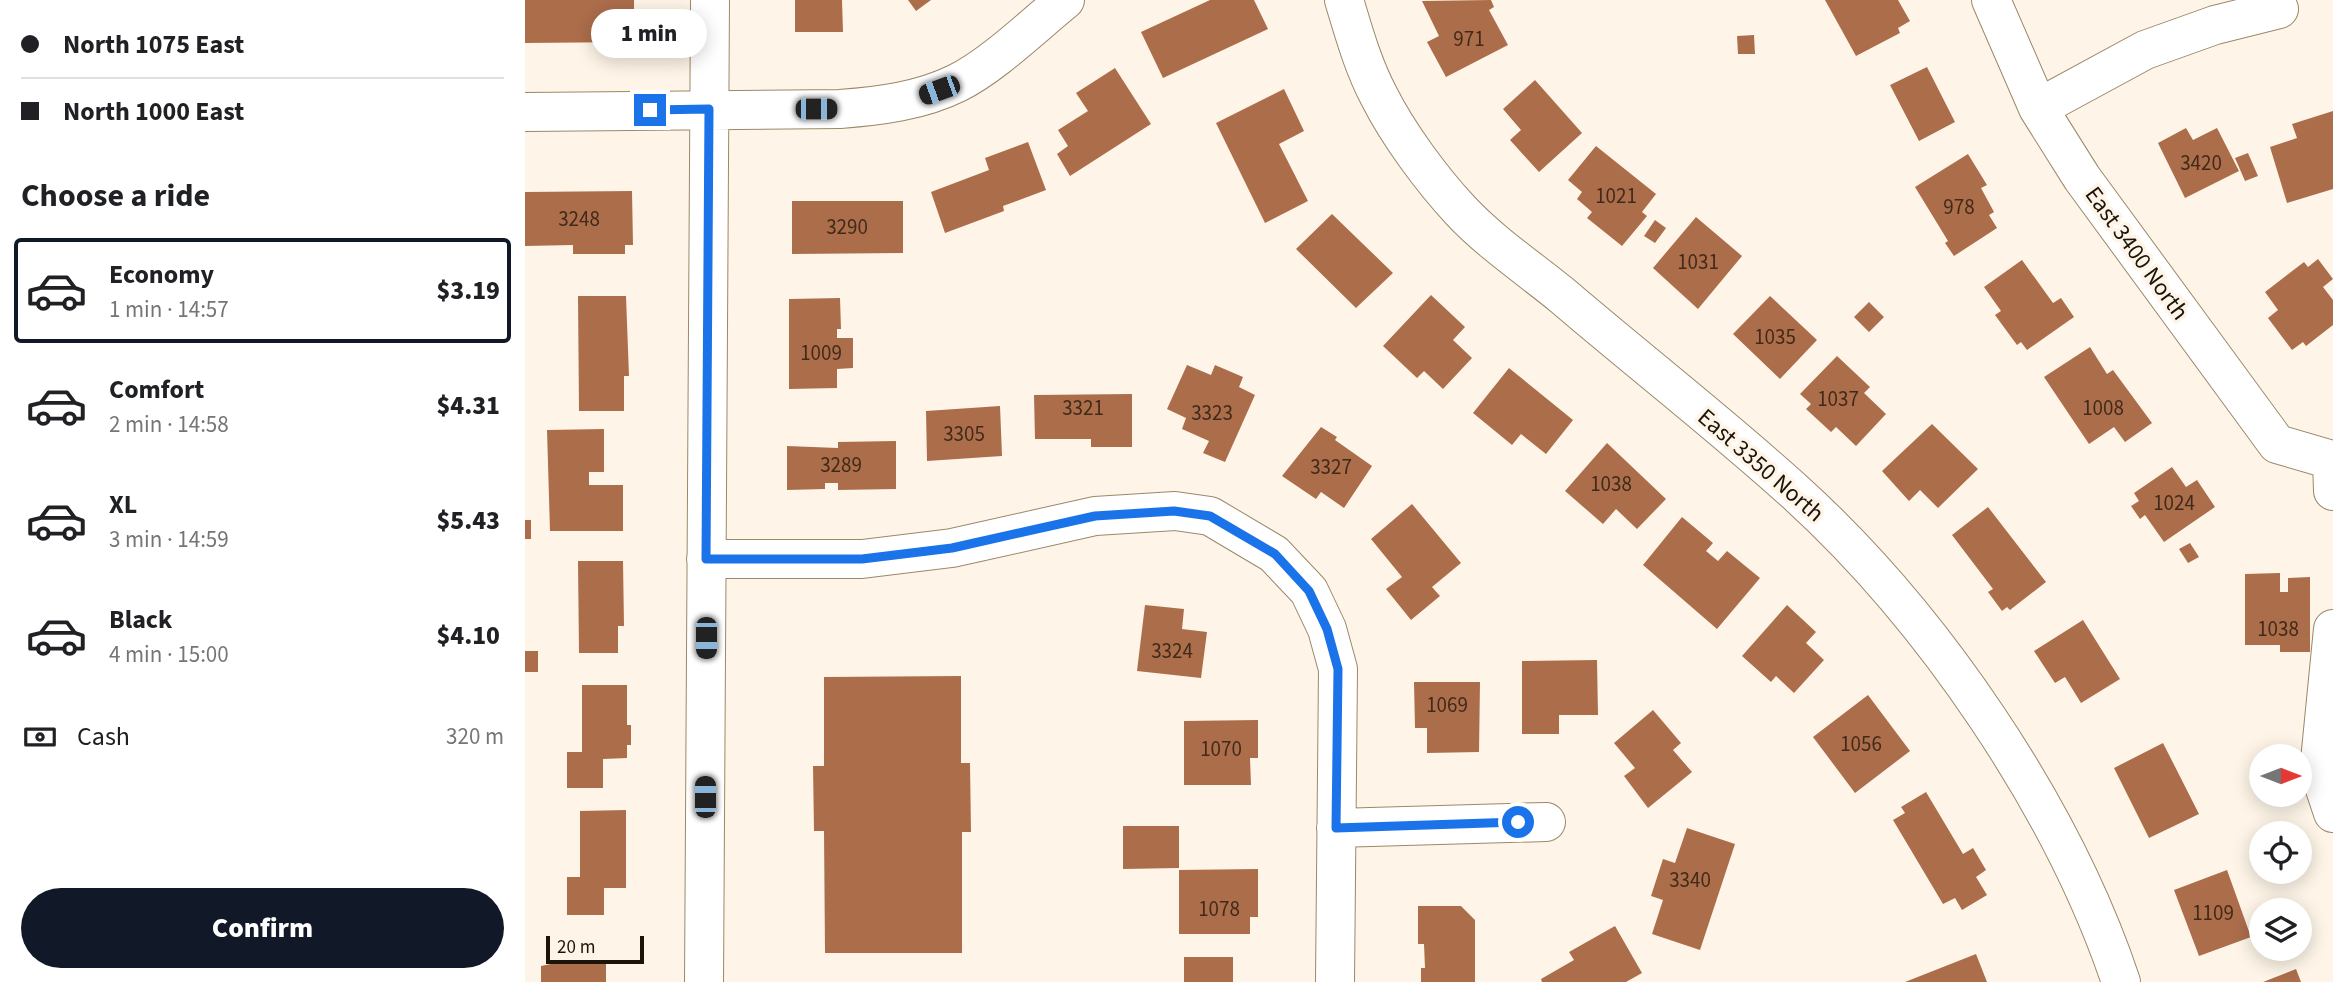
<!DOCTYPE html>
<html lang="en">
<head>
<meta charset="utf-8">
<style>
	body { margin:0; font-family:"Source Sans 3",sans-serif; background:#f2f2f2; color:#202124; height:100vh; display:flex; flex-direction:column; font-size:26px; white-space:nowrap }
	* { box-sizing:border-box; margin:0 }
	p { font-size:23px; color:#757577 }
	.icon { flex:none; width:38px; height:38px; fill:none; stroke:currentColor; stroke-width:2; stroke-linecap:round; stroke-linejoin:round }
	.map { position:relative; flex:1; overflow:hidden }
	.drawer { display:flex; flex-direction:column; background:#fff; width:525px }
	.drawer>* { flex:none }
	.guide { display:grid; align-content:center; height:154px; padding:0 21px; background:#fff }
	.needle { width:46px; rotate:90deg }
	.tools { position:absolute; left:1724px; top:744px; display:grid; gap:14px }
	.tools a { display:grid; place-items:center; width:63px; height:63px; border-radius:50%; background:#fff; box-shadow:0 4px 18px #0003; font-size:35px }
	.scale { position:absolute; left:21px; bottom:18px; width:98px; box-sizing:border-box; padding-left:7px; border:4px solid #1c1408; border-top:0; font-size:19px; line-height:24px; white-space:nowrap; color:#1c1408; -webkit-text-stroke:5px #fef5e8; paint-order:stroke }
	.end { position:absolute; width:32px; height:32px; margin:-16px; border:9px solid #1a73e8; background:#fff; box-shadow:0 0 0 4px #fff }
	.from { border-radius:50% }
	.bubble { position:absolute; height:49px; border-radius:24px; background:#fff; box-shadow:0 4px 18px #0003; font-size:23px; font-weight:800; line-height:49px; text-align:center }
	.car { position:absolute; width:21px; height:42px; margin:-21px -10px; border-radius:9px; box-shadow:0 0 5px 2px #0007; background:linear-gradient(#222 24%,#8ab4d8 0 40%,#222 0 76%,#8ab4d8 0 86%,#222 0) }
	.guide b { display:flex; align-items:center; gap:24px; height:66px; font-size:26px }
	.guide b+b { border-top:2px solid #e0e0e0 }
	.guide i { width:18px; height:18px; background:#202124 }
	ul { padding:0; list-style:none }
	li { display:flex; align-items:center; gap:21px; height:105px; margin:0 14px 10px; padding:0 7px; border:4px solid transparent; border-radius:7px }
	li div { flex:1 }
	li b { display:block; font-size:26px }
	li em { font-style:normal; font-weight:800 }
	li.on { border-color:#111827 }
	li>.icon { width:63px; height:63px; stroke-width:1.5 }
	h2 { padding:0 21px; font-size:32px; line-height:84px }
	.pay { display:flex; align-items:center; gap:18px; height:77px; padding:0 21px; font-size:26px }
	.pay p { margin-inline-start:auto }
	.action { display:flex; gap:14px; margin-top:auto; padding:14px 21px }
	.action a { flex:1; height:80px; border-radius:42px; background:#111827; color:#fff; font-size:28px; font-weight:800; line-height:80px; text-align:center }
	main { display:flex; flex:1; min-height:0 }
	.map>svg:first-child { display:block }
	.building { fill:#ac6d4b }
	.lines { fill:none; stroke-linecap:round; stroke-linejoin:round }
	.minor-casing { stroke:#9b8869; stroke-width:40 }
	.minor { stroke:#fff; stroke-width:38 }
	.route { stroke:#1a73e8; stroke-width:9 }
	.labels { text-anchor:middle; stroke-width:7; stroke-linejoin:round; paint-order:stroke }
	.number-label { font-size:21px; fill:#402a19 }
	.street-label { font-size:24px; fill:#1c1408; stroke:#fef5e8 }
</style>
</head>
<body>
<main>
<section class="drawer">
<div class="guide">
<b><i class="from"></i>North 1075 East</b>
<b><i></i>North 1000 East</b>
</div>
<h2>Choose a ride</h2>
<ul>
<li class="on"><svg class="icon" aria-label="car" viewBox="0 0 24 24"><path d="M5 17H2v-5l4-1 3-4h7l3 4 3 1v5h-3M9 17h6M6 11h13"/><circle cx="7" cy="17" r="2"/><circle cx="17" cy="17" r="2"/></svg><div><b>Economy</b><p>1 min · 14:57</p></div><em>$3.19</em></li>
<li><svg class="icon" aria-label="car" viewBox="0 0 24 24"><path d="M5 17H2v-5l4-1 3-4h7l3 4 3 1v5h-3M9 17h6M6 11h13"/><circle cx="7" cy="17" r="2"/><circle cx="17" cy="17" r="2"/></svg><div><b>Comfort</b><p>2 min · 14:58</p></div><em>$4.31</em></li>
<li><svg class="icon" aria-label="car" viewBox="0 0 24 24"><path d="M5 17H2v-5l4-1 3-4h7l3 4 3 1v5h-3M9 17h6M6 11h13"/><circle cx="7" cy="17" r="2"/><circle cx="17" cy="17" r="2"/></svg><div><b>XL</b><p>3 min · 14:59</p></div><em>$5.43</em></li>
<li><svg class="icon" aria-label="car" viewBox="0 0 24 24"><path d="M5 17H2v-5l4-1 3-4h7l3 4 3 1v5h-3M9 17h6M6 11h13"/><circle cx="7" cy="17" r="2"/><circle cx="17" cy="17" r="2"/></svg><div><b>Black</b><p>4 min · 15:00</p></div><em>$4.10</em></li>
</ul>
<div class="pay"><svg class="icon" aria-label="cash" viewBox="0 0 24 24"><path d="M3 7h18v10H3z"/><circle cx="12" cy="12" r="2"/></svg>Cash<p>320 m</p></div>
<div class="action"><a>Confirm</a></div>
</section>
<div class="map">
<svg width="1808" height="982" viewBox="0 0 1808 982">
	<rect width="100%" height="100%" fill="#fef5e8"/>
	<!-- building -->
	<path class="building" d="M0,0H109V42L0,43Z
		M270,0H317L318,32H270Z
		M383,0H406L391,11Z
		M685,0H729L743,29L638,78L616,32Z
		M966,0L969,7L964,10L983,45L921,77L902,42L914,36L897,1Z
		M1300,0H1373L1385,21L1373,28L1375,33L1331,56Z
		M1229,35L1230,54H1213L1212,36Z
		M1402,67L1430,122L1394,141L1365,85Z
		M590,68L626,124L545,176L532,154L543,146L533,130L563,111L551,93Z
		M1010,80L1057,133L1014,172L985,140L996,130L978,109Z
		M759,89L779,131L754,144L783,201L740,223L691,123Z
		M1808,111V189L1762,203L1745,147L1772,138L1767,124Z
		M1661,128L1668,140L1692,128L1714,171L1660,198L1633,143Z
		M503,142L521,190L478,206L479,211L420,233L406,192L464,170L460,158Z
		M1071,146L1131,194L1117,212L1122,216L1097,246L1062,218L1067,212L1052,199L1057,192L1043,180Z
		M1723,153L1733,176L1720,181L1710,158Z
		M1443,154L1462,185L1456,188L1469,212L1464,215L1472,228L1429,256L1420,243L1423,241L1390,187Z
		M107,191L108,245H100V254H48V245L0,246V192Z
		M267,201H378V253L267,254Z
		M807,214L868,273L831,308L771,249Z
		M1171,217L1217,256L1173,309L1128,268Z
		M1130,220L1141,228L1130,243L1119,236Z
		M1793,259L1808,279L1798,287L1808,300V325L1781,346L1778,342L1767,350L1743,318L1753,310L1740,292L1779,262L1783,267Z
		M1497,260L1528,303L1536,298L1549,317L1502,350L1496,342L1492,345L1470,315L1476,311L1459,287Z
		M906,295L940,327L928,340L947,358L918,389L899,371L892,378L858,346Z
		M53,296H101L104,376H99V411H54Z
		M1245,296L1292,340L1255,379L1208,334Z
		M315,298L316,329H312V338H328V368L312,369V388L264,389V299Z
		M1344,302L1359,317L1344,332L1329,317Z
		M1565,347L1582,374L1588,370L1627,423L1600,442L1589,427L1564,444L1519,377Z
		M1312,356L1345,387L1339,393L1361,414L1331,446L1311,427L1306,432L1281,409L1286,404L1275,394Z
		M662,365L686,375L690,365L718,377L714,387L730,395L700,462L678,453L684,441L657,429L661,418L642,409Z
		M984,368L1048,420L1021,454L996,434L987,445L948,413Z
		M607,394V447H566V439H510L509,395Z
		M475,406L477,456L402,461L401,411Z
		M1407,424L1453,469L1413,508L1395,490L1384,501L1357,471Z
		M796,427L812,437L810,440L847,466L819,508L796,492L791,499L757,476Z
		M79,429V472H64V485H98V531H25L22,430Z
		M371,441V489L313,490V483H300V489L262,490V446L313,448V442Z
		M1082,443L1141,499L1112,529L1091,509L1078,524L1040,491Z
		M1647,467L1661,487L1672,480L1690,507L1639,542L1620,515L1615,519L1606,506L1614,501L1609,493Z
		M887,504L936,563L907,587L915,596L886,620L861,589L877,577L846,539Z
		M1463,507L1521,582L1485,610L1482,607L1477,611L1463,592L1468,589L1427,535Z
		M1157,517L1188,543L1181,551L1193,561L1202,551L1235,578L1192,629L1118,565Z
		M0,520H6V539H0Z
		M1665,543L1674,557L1663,563L1654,549Z
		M53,561H98L99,626H93V653H54Z
		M1755,573V592H1763V578L1785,577V652H1755V645H1720V574Z
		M620,605L659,609L657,629L682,632L676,678L612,671Z
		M1262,605L1291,632L1281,643L1299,660L1269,693L1251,676L1246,682L1217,656Z
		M1558,620L1595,679L1556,703L1540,677L1530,683L1509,651Z
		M0,651H13V672H0Z
		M1072,660L1073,715H1034V734H997V661Z
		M436,676V763H445L446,832H437V953H300L299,831H289L288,766H299V677Z
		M889,682H955L954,752L902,753V728H890Z
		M57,685H102V725H106V745H102V758L78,759V788H42V752H57Z
		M1343,695L1385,751L1330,793L1288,737Z
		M1128,710L1156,743L1148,750L1167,772L1123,808L1099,776L1110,768L1089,743Z
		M733,720V758H725L726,785H659V721Z
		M1638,743L1674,814L1624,838L1589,768Z
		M1401,792L1438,854L1448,848L1461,870L1451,877L1462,895L1437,910L1430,898L1418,904L1368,820L1380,813L1376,807Z
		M101,810V888H79V915H42V877H55V811Z
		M598,826H654V868L598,869Z
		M1162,828L1210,844L1175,950L1127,934L1138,900L1126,896L1138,859L1150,863Z
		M733,869V917H725V934H654V870Z
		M1702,870L1726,937L1674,956L1649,890Z
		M893,906H936L950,920V982H896V968H900L899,944H893Z
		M1090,926L1117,973L1101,982H1017L1016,979L1049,960L1044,952Z
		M1451,954L1462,982H1380Z
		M659,957H708V982H659Z
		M31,963H81V982H16V966Z
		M1771,969L1776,982H1738Z"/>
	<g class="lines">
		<defs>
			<path id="minor" d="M819,0C829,33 838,66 854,96C873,134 907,180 936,211C966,243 1005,269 1039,297C1115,362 1195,424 1269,491C1407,616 1537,806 1596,982
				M1466,0L1513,108L1557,178L1752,444L1807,460L1808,491
				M1513,108L1620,50L1690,25L1754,9
				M0,112L315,109C354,106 396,101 432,83C467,66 509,25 540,0
				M181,559H337L427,548L570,516L650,511L685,516L749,554L784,591L802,629L813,669L810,982
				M1808,629L1794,771L1808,813
				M811,828L1021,822
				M179,982L185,0"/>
		</defs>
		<!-- minor casing -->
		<use href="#minor" class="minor-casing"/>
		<!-- minor -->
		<use href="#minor" class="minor"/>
	</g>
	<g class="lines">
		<!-- route -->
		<path class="route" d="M125,110L184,109L181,559H337L427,548L570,516L649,511L685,516L750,554L784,591L802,629L813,669L811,828L993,822"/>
	</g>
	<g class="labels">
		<!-- number labels -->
		<g class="number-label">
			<text x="944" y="46">971</text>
			<text x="1676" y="170">3420</text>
			<text x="1091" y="203">1021</text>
			<text x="1434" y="214">978</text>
			<text x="54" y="226">3248</text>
			<text x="322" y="234">3290</text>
			<text x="1173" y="269">1031</text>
			<text x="1250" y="344">1035</text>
			<text x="296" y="360">1009</text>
			<text x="1313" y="406">1037</text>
			<text x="558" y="415">3321</text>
			<text x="1578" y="415">1008</text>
			<text x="687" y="420">3323</text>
			<text x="439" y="441">3305</text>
			<text x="316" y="472">3289</text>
			<text x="806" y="474">3327</text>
			<text x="1086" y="491">1038</text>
			<text x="1649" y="510">1024</text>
			<text x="1753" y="636">1038</text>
			<text x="647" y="658">3324</text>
			<text x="922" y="712">1069</text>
			<text x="1336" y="751">1056</text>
			<text x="696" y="756">1070</text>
			<text x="1165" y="887">3340</text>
			<text x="694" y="916">1078</text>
			<text x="1688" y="920">1109</text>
		</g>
		<!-- street labels -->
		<g class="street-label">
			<text transform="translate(1612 253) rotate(54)" y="8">East 3400 North</text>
			<text transform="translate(1236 465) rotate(41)" y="8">East 3350 North</text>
		</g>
	</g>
</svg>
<div class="tools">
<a><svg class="needle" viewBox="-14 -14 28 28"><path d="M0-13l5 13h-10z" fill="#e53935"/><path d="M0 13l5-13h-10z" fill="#757577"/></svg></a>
<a><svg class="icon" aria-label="locate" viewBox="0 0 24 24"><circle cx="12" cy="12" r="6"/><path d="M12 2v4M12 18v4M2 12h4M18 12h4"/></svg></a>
<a><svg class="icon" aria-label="layers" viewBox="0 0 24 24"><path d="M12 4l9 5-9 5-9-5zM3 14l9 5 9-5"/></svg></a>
</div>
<div class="scale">20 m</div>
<i class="end from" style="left:993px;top:822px"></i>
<i class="end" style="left:125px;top:110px"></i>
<div class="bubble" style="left:66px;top:9px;width:116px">1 min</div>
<i class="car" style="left:414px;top:90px;rotate:250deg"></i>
<i class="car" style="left:291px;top:109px;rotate:90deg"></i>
<i class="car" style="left:181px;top:638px;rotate:180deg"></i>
<i class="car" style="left:180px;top:797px;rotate:0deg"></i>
</div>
</main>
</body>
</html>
